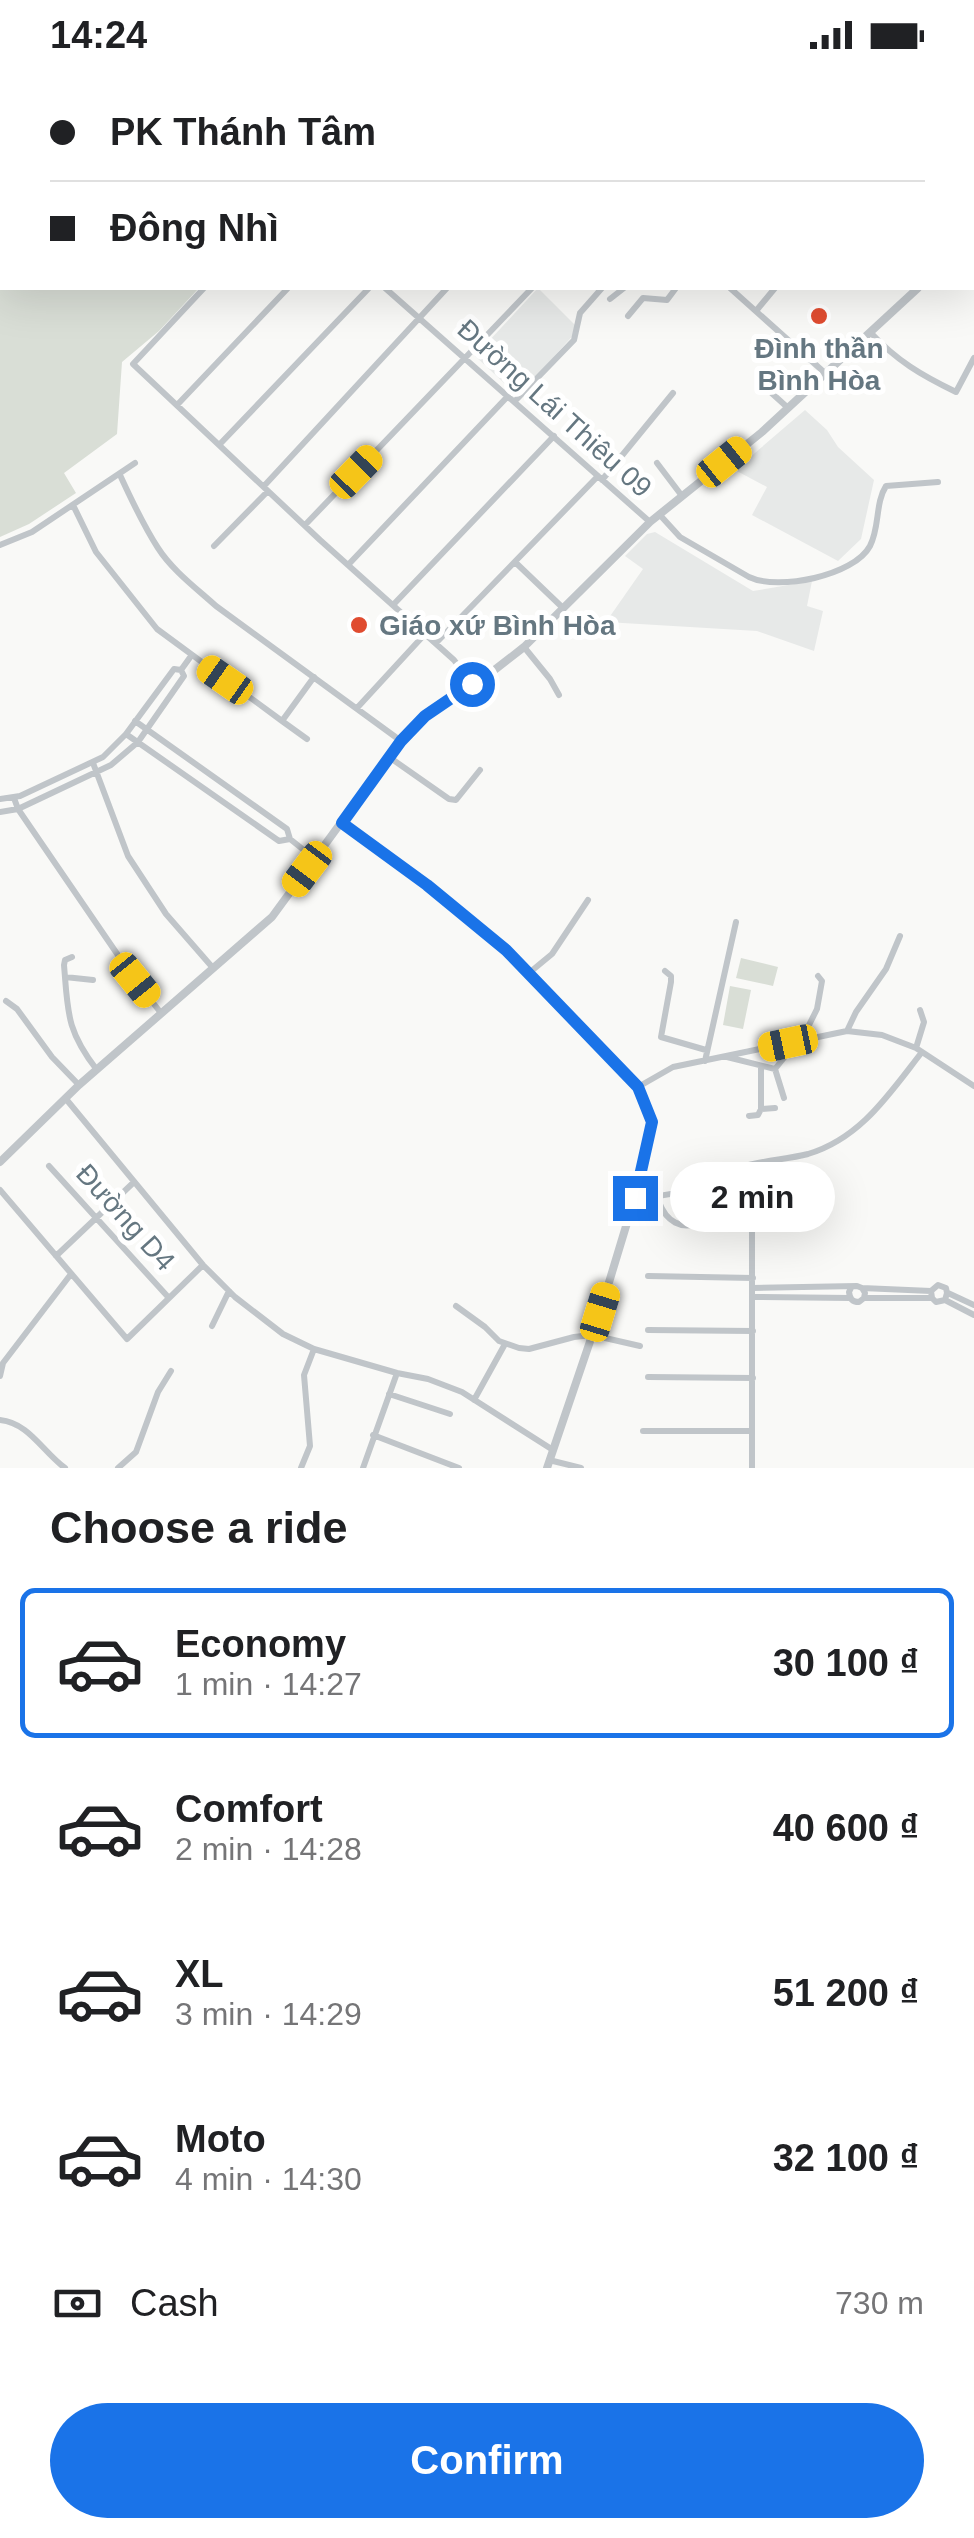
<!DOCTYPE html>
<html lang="en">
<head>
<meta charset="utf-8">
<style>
	body { margin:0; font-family:Arial,sans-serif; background:#f2f2f2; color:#202124; height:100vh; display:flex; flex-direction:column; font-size:38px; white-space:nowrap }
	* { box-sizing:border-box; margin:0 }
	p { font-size:32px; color:#757577 }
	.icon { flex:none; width:55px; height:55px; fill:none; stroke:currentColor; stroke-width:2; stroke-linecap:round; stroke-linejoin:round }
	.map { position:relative; height:1398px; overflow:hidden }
	.sheet { display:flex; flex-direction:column; background:#fff; flex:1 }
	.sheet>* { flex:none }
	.top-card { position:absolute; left:0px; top:0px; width:975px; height:220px; box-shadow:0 10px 40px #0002; display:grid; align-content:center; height:220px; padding:0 50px; background:#fff }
	.end { position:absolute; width:45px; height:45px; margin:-22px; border:12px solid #1a73e8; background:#fff; box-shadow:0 0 0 5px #fff }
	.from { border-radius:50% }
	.bubble { position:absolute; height:70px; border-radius:35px; background:#fff; box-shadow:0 10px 40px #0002; font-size:32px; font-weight:600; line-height:70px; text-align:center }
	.car { position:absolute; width:30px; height:60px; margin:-30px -15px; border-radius:12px; box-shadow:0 0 8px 2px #0007; background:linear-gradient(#f5c518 24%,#345 0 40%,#f5c518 0 76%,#345 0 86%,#f5c518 0) }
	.top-card b { display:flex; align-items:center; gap:35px; height:95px; font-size:38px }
	.top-card b+b { border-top:2px solid #e0e0e0 }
	.top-card i { width:25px; height:25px; background:#202124 }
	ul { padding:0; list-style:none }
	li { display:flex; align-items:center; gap:30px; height:150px; margin:0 20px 15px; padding:0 30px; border:5px solid transparent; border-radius:15px }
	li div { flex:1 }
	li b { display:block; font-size:38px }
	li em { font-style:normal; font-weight:600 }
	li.active { border-color:#1a73e8 }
	li>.icon { width:90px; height:90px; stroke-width:1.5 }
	h2 { padding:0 50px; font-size:45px; line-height:120px }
	.pay { display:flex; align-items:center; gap:25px; height:110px; padding:0 50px; font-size:38px }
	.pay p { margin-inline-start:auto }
	.primary-button { display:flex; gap:20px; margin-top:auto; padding:20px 50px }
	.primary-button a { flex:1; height:115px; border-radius:60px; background:#1a73e8; color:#fff; font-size:40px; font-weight:600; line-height:115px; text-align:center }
	.status { display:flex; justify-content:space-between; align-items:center; height:70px; padding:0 50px; background:#fff; direction:ltr }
	.status svg { height:28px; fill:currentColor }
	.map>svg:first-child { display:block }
	.built { fill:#e7e9e8 }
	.green { fill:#d9ded6 }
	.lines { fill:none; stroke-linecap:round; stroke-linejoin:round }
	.minor { stroke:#c0c5c9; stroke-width:6 }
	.tertiary { stroke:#c0c5c9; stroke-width:8 }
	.route { stroke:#1a73e8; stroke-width:12 }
	.poi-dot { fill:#e04c30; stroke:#fff; stroke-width:4 }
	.labels { text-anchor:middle; stroke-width:10; stroke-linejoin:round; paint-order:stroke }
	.poi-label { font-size:28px; font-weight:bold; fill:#657781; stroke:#fff }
	.street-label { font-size:28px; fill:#657781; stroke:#fff }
</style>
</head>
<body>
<div class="status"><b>14:24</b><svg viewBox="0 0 49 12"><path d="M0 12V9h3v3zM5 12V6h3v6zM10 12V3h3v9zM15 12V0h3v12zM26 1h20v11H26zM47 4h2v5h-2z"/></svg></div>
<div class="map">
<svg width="974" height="1398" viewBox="0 0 974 1398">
	<rect width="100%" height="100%" fill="#f9f9f7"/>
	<!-- built -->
	<path class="built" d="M538,218L579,259L518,326L475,286Z
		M805,340L827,360L838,377L874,410L861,469L838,491L752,445L767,417L735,400Z
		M655,462L753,521L812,511L807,536L823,541L814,581L757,561L606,552L643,499L625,486L647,464Z"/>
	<!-- green -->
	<path class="green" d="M0,0H397L395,2H2V218H199L159,261L122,292L117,364L64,403L76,423L29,454L0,467Z
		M741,888L778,897L773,916L736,908Z
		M730,916L751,920L743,959L723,955Z"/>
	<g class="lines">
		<!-- minor -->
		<path class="minor" d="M490,0L493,2
			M831,0L834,2
			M399,2L401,0
			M568,2L571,0
			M647,2L649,0
			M729,2L731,0
			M813,2L815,0
			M972,50L974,51
			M204,218L133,294L320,470L454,590L472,614
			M385,218L650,452
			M730,218L825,303
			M610,229L624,218
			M756,241L775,218
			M628,246L643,228L667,230L676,218
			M870,262C897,291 921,305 956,322L974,288
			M766,318L787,337
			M515,331L574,270L580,243L602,218
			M178,334L288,218
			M220,374L369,218
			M657,393L682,426
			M120,405C131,429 143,455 158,478C172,500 196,518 216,536L401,671
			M602,410L673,323
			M264,416L447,218
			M73,435L96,482L157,559L282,651L314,607
			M659,444L680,467L749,507C778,521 854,506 870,476C880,457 875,433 886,416L938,412
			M305,455L532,218
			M0,475L32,462L135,393
			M214,476L268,421
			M515,492L563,538
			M348,495L508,326
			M393,535L554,366
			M436,573L598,406
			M524,577L550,609L559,625
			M357,638L425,564
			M135,651L287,759L290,769L315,789
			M282,651L307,669
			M126,664L279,771L290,769
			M389,687L449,729L456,730L480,700
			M93,693L128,786L166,844L213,898
			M14,728L18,739L135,910L161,943
			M0,729L20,726L103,687L126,664L174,599L181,600
			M0,742L18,739L111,695L138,672L184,606L181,600L191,586
			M72,887L65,890L64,895C68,942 66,960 97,1000
			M665,901L671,906V912L661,967L706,980
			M529,903L552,884L588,830
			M65,907L93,910
			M6,931L17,939L52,987L79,1015
			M847,961L856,942L886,899L900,866
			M805,969L807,959L817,939L822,911L818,906
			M916,978L924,952L920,940
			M727,987L775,999
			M705,991L736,852
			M761,996V1039
			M638,1017L673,997L847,961L882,965L916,978L974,1016
			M784,1028L775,999L787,984L788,973
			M66,1029L203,1195L235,1227L283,1264L314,1279L397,1303L428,1309L462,1322L553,1380
			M749,1046L758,1045L761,1039L775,1038
			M49,1096L169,1228
			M0,1120L127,1269L203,1195
			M635,1128C657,1127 683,1123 703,1114C715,1109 727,1102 739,1098C761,1090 785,1090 808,1084C861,1068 889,1024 922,982
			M659,1132C666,1151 681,1161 701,1152L754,1154
			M56,1186L133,1113
			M648,1206L753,1208
			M753,1218L857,1216L862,1218L865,1223L864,1228L859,1232C852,1232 850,1229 849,1222L851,1218
			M862,1218L931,1221L938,1215L946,1218L947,1223L945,1230L936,1232L932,1228L931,1221
			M948,1223L974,1235
			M753,1227L850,1228
			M864,1228H932
			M945,1230L974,1245
			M456,1236L485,1257L499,1271L519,1278L529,1279L574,1267L592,1265L640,1276
			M212,1256L229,1221
			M648,1260L753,1261
			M0,1306L3,1293L71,1204
			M648,1307L753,1308
			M389,1324L450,1344
			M474,1330L505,1274
			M0,1350C29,1353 42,1381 65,1398
			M643,1361H752
			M373,1365L459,1398
			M549,1390L581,1398
			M118,1398L136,1382L158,1322L171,1301
			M301,1398L310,1376L304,1305L314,1279
			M363,1398L397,1303
			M752,1398V1120"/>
		<!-- tertiary -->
		<path class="tertiary" d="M972,151L974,149
			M341,753L427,815L506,880L638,1017L653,1052L640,1110L600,1242L547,1398
			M0,1092L79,1015L272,847L389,687L425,645L488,605L524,577L650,452L762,362L918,218"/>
	</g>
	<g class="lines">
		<!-- route -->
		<path class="route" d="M472,614L425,646L401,671L342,753L427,815L506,880L638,1017L652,1052L635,1128"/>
	</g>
	<!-- markers -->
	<g class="poi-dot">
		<circle cx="819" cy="246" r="10"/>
		<circle cx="359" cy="555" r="10"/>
	</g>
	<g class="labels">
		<!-- poi labels -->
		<g class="poi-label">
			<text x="819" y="288">Đình thần<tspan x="819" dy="32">Bình Hòa</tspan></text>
			<text x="379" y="565" text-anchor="start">Giáo xứ Bình Hòa</text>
		</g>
		<!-- street labels -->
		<g class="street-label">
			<text transform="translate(555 338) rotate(42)" y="10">Đường Lái Thiêu 09</text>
			<text transform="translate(126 1147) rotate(48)" y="10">Đường D4</text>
		</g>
	</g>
</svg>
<i class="end from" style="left:472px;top:614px"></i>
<i class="end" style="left:635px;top:1128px"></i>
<div class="bubble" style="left:670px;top:1092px;width:165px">2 min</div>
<i class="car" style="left:724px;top:392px;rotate:51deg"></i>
<i class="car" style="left:356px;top:402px;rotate:44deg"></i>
<i class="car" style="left:225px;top:610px;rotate:305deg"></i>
<i class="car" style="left:307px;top:799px;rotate:217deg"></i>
<i class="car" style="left:135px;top:910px;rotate:141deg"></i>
<i class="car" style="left:788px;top:973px;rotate:258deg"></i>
<i class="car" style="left:600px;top:1242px;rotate:17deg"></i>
<div class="top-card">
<b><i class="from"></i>PK Thánh Tâm</b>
<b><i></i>Đông Nhì</b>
</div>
</div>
<section class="sheet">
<h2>Choose a ride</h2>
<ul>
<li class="active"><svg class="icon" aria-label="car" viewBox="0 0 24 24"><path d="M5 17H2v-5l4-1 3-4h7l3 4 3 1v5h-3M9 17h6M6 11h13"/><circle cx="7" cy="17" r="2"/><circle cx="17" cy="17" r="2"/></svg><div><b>Economy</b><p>1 min · 14:27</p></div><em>30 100 ₫</em></li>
<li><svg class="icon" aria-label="car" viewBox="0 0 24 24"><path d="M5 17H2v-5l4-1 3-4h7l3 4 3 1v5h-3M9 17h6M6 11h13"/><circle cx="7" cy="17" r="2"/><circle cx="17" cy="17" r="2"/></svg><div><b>Comfort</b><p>2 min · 14:28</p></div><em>40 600 ₫</em></li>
<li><svg class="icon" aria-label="car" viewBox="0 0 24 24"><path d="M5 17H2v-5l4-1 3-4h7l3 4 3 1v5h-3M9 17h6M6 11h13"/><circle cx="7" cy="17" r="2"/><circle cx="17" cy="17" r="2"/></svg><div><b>XL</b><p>3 min · 14:29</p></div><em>51 200 ₫</em></li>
<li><svg class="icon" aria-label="car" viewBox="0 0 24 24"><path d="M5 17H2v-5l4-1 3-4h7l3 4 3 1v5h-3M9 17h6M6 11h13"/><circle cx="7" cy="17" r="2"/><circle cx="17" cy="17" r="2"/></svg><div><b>Moto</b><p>4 min · 14:30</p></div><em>32 100 ₫</em></li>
</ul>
<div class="pay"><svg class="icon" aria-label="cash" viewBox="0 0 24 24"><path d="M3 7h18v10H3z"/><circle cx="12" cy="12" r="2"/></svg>Cash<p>730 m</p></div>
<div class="primary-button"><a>Confirm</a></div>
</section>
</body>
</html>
